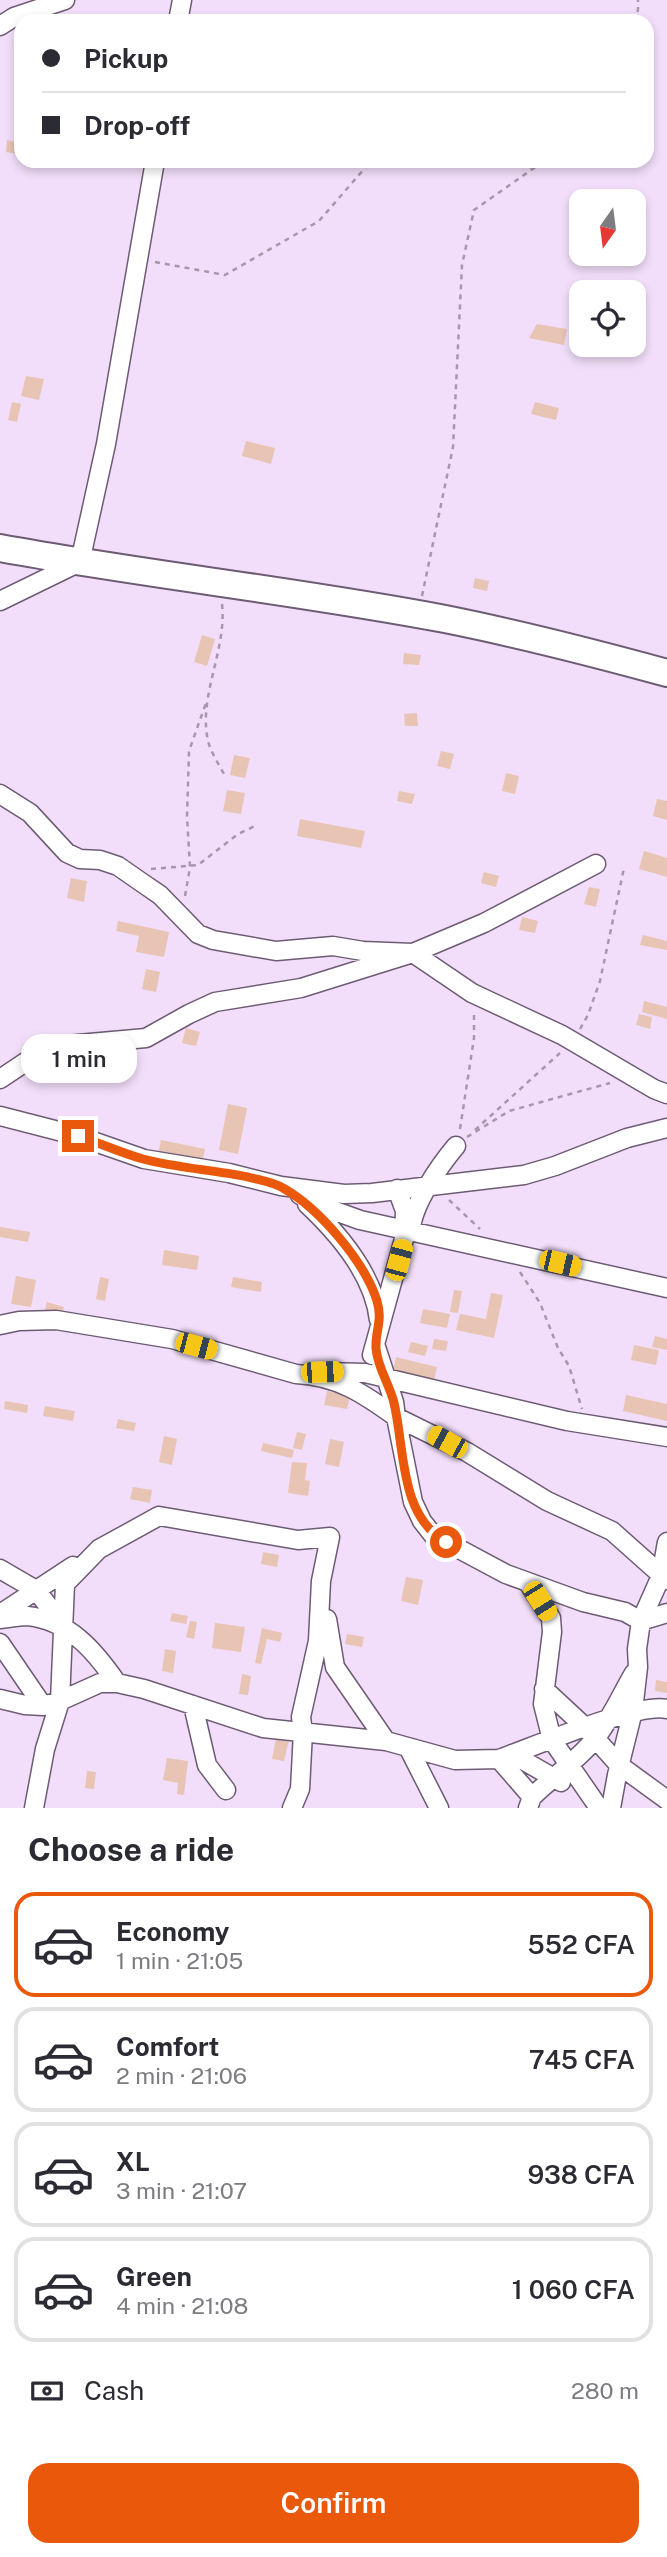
<!DOCTYPE html>
<html lang="en">
<head>
<meta charset="utf-8">
<style>
	body { margin:0; font-family:"Public Sans",sans-serif; background:#f2f2f3; color:#2b2b33; height:100vh; display:flex; flex-direction:column; font-size:26px; white-space:nowrap }
	* { box-sizing:border-box; margin:0 }
	p { font-size:23px; color:#7c7c81 }
	.icon { flex:none; width:38px; height:38px; fill:none; stroke:currentColor; stroke-width:2; stroke-linecap:round; stroke-linejoin:round }
	.map { position:relative; height:1808px; overflow:hidden }
	.drawer { display:flex; flex-direction:column; background:#fff; flex:1 }
	.drawer>* { flex:none }
	.banner { position:absolute; left:14px; top:14px; width:640px; height:154px; border-radius:21px; box-shadow:0 4px 10px #0003; display:grid; align-content:center; height:154px; padding:0 28px; background:#fff }
	.needle { width:46px; rotate:194deg }
	.controls { position:absolute; left:569px; top:189px; display:grid; gap:14px }
	.controls a { display:grid; place-items:center; width:77px; height:77px; border-radius:14px; background:#fff; box-shadow:0 4px 10px #0003; font-size:35px }
	.end { position:absolute; width:32px; height:32px; margin:-16px; border:9px solid #ea580c; background:#fff; box-shadow:0 0 0 4px #fff }
	.from { border-radius:50% }
	.bubble { position:absolute; height:49px; border-radius:21px; background:#fff; box-shadow:0 4px 10px #0003; font-size:23px; font-weight:600; line-height:49px; text-align:center }
	.car { position:absolute; width:21px; height:42px; margin:-21px -10px; border-radius:9px; box-shadow:0 0 5px 2px #0007; background:linear-gradient(#f5c518 24%,#345 0 40%,#f5c518 0 76%,#345 0 86%,#f5c518 0) }
	.banner b { display:flex; align-items:center; gap:24px; height:66px; font-size:26px }
	.banner b+b { border-top:2px solid #e1e1e2 }
	.banner i { width:18px; height:18px; background:#2b2b33 }
	ul { padding:0; list-style:none }
	li { display:flex; align-items:center; gap:21px; height:105px; margin:0 14px 10px; padding:0 14px; border:4px solid #e1e1e2; border-radius:21px }
	li div { flex:1 }
	li b { display:block; font-size:26px }
	li em { font-style:normal; font-weight:600 }
	li.selected { border-color:#ea580c }
	li>.icon { width:63px; height:63px; stroke-width:1.5 }
	h2 { padding:0 28px; font-size:32px; line-height:84px }
	.pay { display:flex; align-items:center; gap:18px; height:77px; padding:0 28px; font-size:26px }
	.pay p { margin-inline-start:auto }
	.primary-button { display:flex; gap:14px; margin-top:auto; padding:14px 28px }
	.primary-button a { flex:1; height:80px; border-radius:21px; background:#ea580c; color:#fff; font-size:28px; font-weight:600; line-height:80px; text-align:center }
	.map>svg:first-child { display:block }
	.building { fill:#e8c4b4 }
	.lines { fill:none; stroke-linecap:round; stroke-linejoin:round }
	.minor-casing { stroke:#6d5b74; stroke-width:21 }
	.primary-casing { stroke:#6d5b74; stroke-width:30 }
	.path { stroke:#a697ac; stroke-width:2.5; stroke-dasharray:5 5; stroke-linecap:butt }
	.minor { stroke:#fff; stroke-width:18 }
	.primary { stroke:#fff; stroke-width:26 }
	.route { stroke:#ea580c; stroke-width:9 }
</style>
</head>
<body>
<div class="map">
<svg width="667" height="1808" viewBox="0 0 667 1808">
	<rect width="100%" height="100%" fill="#f2defa"/>
	<!-- building -->
	<path class="building" d="M7,140L20,143L18,154L6,152Z
		M537,324L567,329L564,345L529,338Z
		M26,376L44,379L39,400L21,396Z
		M12,402L21,404L17,422L8,420Z
		M535,402L559,408L556,420L531,414Z
		M246,441L275,448L271,464L242,456Z
		M475,578L489,581L487,591L473,588Z
		M202,635L215,639L207,666L194,662Z
		M404,653L421,655L419,665L403,664Z
		M417,713L418,726H405L404,714Z
		M441,751L454,754L450,769L437,766Z
		M234,755L250,758L245,778L230,775Z
		M506,773L519,776L515,794L502,791Z
		M227,790L245,793L241,814L223,811Z
		M399,791L415,794L412,804L397,801Z
		M657,799L667,801V820L653,816Z
		M300,819L365,831L361,848L297,836Z
		M644,851L667,858V877L639,869Z
		M484,872L499,876L496,887L481,883Z
		M71,878L87,881L84,902L67,898Z
		M589,887L600,889L596,907L584,904Z
		M522,917L538,921L535,933L519,930Z
		M118,921L169,932L164,957L136,952L139,936L116,931Z
		M643,935L667,941V950L640,945Z
		M146,969L160,972L156,992L142,989Z
		M644,1001L667,1007V1019L642,1012Z
		M639,1014L652,1017L650,1029L636,1025Z
		M186,1028L200,1032L196,1046L182,1043Z
		M228,1104L247,1108L238,1154L219,1150Z
		M161,1140L205,1149L202,1163L158,1154Z
		M0,1227L30,1232L28,1242L0,1237Z
		M164,1250L199,1256L197,1270L162,1265Z
		M16,1276L36,1280L31,1307L11,1304Z
		M100,1277L109,1279L105,1301L96,1299Z
		M233,1277L262,1282L261,1292L231,1287Z
		M454,1290L462,1291L458,1313L450,1312Z
		M491,1293L503,1295L494,1338L456,1330L460,1314L486,1319Z
		M47,1302L64,1307L61,1317L44,1313Z
		M423,1309L450,1314L447,1328L420,1323Z
		M655,1336L667,1339V1350L652,1347Z
		M434,1339L448,1341L446,1351L432,1349Z
		M411,1342L428,1346L425,1356L408,1352Z
		M634,1345L659,1350L656,1365L631,1360Z
		M396,1357L437,1367L434,1380L393,1371Z
		M327,1391L350,1396L347,1409L324,1405Z
		M626,1395L667,1404V1421L623,1411Z
		M5,1401L28,1405L27,1413L4,1409Z
		M45,1406L75,1411L73,1421L43,1416Z
		M118,1419L136,1423L134,1431L116,1428Z
		M297,1432L306,1434L302,1450L293,1448Z
		M164,1436L177,1439L172,1465L159,1462Z
		M330,1439L344,1442L339,1467L325,1464Z
		M263,1443L294,1450L292,1458L261,1451Z
		M292,1462L307,1463L305,1480L310,1481L308,1496L288,1493Z
		M133,1487L152,1490L150,1503L130,1499Z
		M263,1552L279,1555L277,1567L261,1564Z
		M406,1577L423,1580L418,1605L401,1601Z
		M172,1613L188,1616L186,1624L170,1621Z
		M190,1621L197,1622L194,1639L186,1637Z
		M215,1623L245,1627L241,1652L212,1648Z
		M262,1628L282,1633L280,1642L267,1639L261,1664L255,1663Z
		M347,1634L364,1637L362,1647L345,1644Z
		M165,1649L176,1651L173,1673L162,1671Z
		M242,1674L251,1676L248,1695L239,1694Z
		M656,1680L667,1682V1693L655,1691Z
		M277,1733L290,1736L284,1761L272,1759Z
		M167,1758L188,1761L184,1795L177,1794L178,1783L163,1780Z
		M87,1771L96,1772L94,1789L85,1788Z"/>
	<g class="lines">
		<defs>
			<path id="minor" d="M178,21L182,0
				M0,26L14,17L65,0
				M0,601L80,562L106,444L155,161
				M0,794L30,813L67,853L80,859L100,860L118,866L141,882L160,895L198,934L213,940L276,951L333,946L363,951L413,953L472,993L562,1035L654,1089L667,1094
				M0,1079L33,1057L67,1045L146,1038L189,1014L215,1002L301,988L413,953L484,923L596,864
				M0,1116L78,1136L144,1159L229,1173L281,1186L344,1194L372,1193L524,1175L555,1166L627,1138L667,1128
				M300,1195L335,1211L360,1220L667,1288
				M307,1204C339,1234 374,1275 379,1320
				M411,1230C412,1205 440,1165 456,1146
				M0,1325L19,1321L56,1320L172,1339L296,1374C338,1376 364,1394 396,1417L413,1502L422,1521L433,1535L506,1574L583,1602L625,1612L641,1621L667,1613
				M376,1347L394,1402L396,1417L467,1452L547,1501L612,1531L667,1580
				M372,1355L404,1239L405,1211L397,1189
				M324,1372L365,1373L567,1421L667,1437
				M0,1569L36,1590L63,1625
				M529,1584L551,1618L552,1632L543,1704L552,1740L599,1808
				M0,1614L73,1566
				M0,1619C9,1618 19,1616 27,1616C69,1620 95,1651 117,1683
				M327,1619L335,1667L386,1741
				M0,1643L43,1706
				M544,1689L586,1728L619,1765L667,1800
				M0,1699L25,1705L43,1706L60,1701L100,1683H117L144,1689L263,1728L386,1741L455,1760L499,1759C533,1747 638,1702 667,1709
				M193,1705L207,1765L226,1790
				M409,1749L439,1808
				M512,1754L561,1782
				M499,1759L532,1797L528,1808
				M532,1797C552,1777 576,1762 594,1740C610,1721 621,1695 634,1673
				M34,1808L45,1749L60,1701L65,1584L99,1549L159,1516L298,1540L330,1537L321,1581L318,1641L301,1717L303,1732L300,1789L292,1808
				M611,1808L617,1775L633,1711L638,1667L637,1649L641,1621L661,1576L667,1542"/>
			<path id="primary" d="M0,548C148,575 298,591 445,619C520,634 594,653 667,673"/>
		</defs>
		<!-- minor casing -->
		<use href="#minor" class="minor-casing"/>
		<!-- primary casing -->
		<use href="#primary" class="primary-casing"/>
		<!-- path -->
		<path class="path" d="M633,21L638,10V0
			M510,161L533,168
			M155,262L225,275L319,221L371,161
			M422,596L453,447L462,265L474,210L544,161
			M222,604C227,651 198,695 208,741C211,753 220,766 225,776
			M151,869L198,865L238,834L257,825
			M185,896L190,867L187,817L189,751L206,703
			M580,1029L588,1015L600,981L624,868
			M460,1129L474,1038V1011
			M475,1130L560,1053
			M467,1137L509,1111L610,1083
			M449,1200L480,1229
			M520,1272L540,1303L558,1348L569,1366L582,1409"/>
		<!-- minor -->
		<use href="#minor" class="minor"/>
		<!-- primary -->
		<use href="#primary" class="primary"/>
	</g>
	<g class="lines">
		<!-- route -->
		<path class="route" d="M78,1136C100,1143 121,1153 143,1159C177,1168 214,1170 248,1177C259,1180 273,1182 283,1188C319,1208 365,1262 377,1301C383,1321 375,1331 376,1348C377,1367 390,1385 394,1403C405,1449 399,1515 446,1542"/>
	</g>
</svg>
<div class="controls">
<a><svg class="needle" viewBox="-14 -14 28 28"><path d="M0-13l5 13h-10z" fill="#e53935"/><path d="M0 13l5-13h-10z" fill="#7c7c81"/></svg></a>
<a><svg class="icon" aria-label="locate" viewBox="0 0 24 24"><circle cx="12" cy="12" r="6"/><path d="M12 2v4M12 18v4M2 12h4M18 12h4"/></svg></a>
</div>
<i class="end from" style="left:446px;top:1542px"></i>
<i class="end" style="left:78px;top:1136px"></i>
<div class="bubble" style="left:21px;top:1034px;width:116px">1 min</div>
<i class="car" style="left:399px;top:1260px;rotate:15deg"></i>
<i class="car" style="left:560px;top:1263px;rotate:103deg"></i>
<i class="car" style="left:196px;top:1346px;rotate:105deg"></i>
<i class="car" style="left:322px;top:1372px;rotate:88deg"></i>
<i class="car" style="left:447px;top:1442px;rotate:299deg"></i>
<i class="car" style="left:540px;top:1601px;rotate:148deg"></i>
<div class="banner">
<b><i class="from"></i>Pickup</b>
<b><i></i>Drop-off</b>
</div>
</div>
<section class="drawer">
<h2>Choose a ride</h2>
<ul>
<li class="selected"><svg class="icon" aria-label="car" viewBox="0 0 24 24"><path d="M5 17H2v-5l4-1 3-4h7l3 4 3 1v5h-3M9 17h6M6 11h13"/><circle cx="7" cy="17" r="2"/><circle cx="17" cy="17" r="2"/></svg><div><b>Economy</b><p>1 min · 21:05</p></div><em>552 CFA</em></li>
<li><svg class="icon" aria-label="car" viewBox="0 0 24 24"><path d="M5 17H2v-5l4-1 3-4h7l3 4 3 1v5h-3M9 17h6M6 11h13"/><circle cx="7" cy="17" r="2"/><circle cx="17" cy="17" r="2"/></svg><div><b>Comfort</b><p>2 min · 21:06</p></div><em>745 CFA</em></li>
<li><svg class="icon" aria-label="car" viewBox="0 0 24 24"><path d="M5 17H2v-5l4-1 3-4h7l3 4 3 1v5h-3M9 17h6M6 11h13"/><circle cx="7" cy="17" r="2"/><circle cx="17" cy="17" r="2"/></svg><div><b>XL</b><p>3 min · 21:07</p></div><em>938 CFA</em></li>
<li><svg class="icon" aria-label="car" viewBox="0 0 24 24"><path d="M5 17H2v-5l4-1 3-4h7l3 4 3 1v5h-3M9 17h6M6 11h13"/><circle cx="7" cy="17" r="2"/><circle cx="17" cy="17" r="2"/></svg><div><b>Green</b><p>4 min · 21:08</p></div><em>1 060 CFA</em></li>
</ul>
<div class="pay"><svg class="icon" aria-label="cash" viewBox="0 0 24 24"><path d="M3 7h18v10H3z"/><circle cx="12" cy="12" r="2"/></svg>Cash<p>280 m</p></div>
<div class="primary-button"><a>Confirm</a></div>
</section>
</body>
</html>
